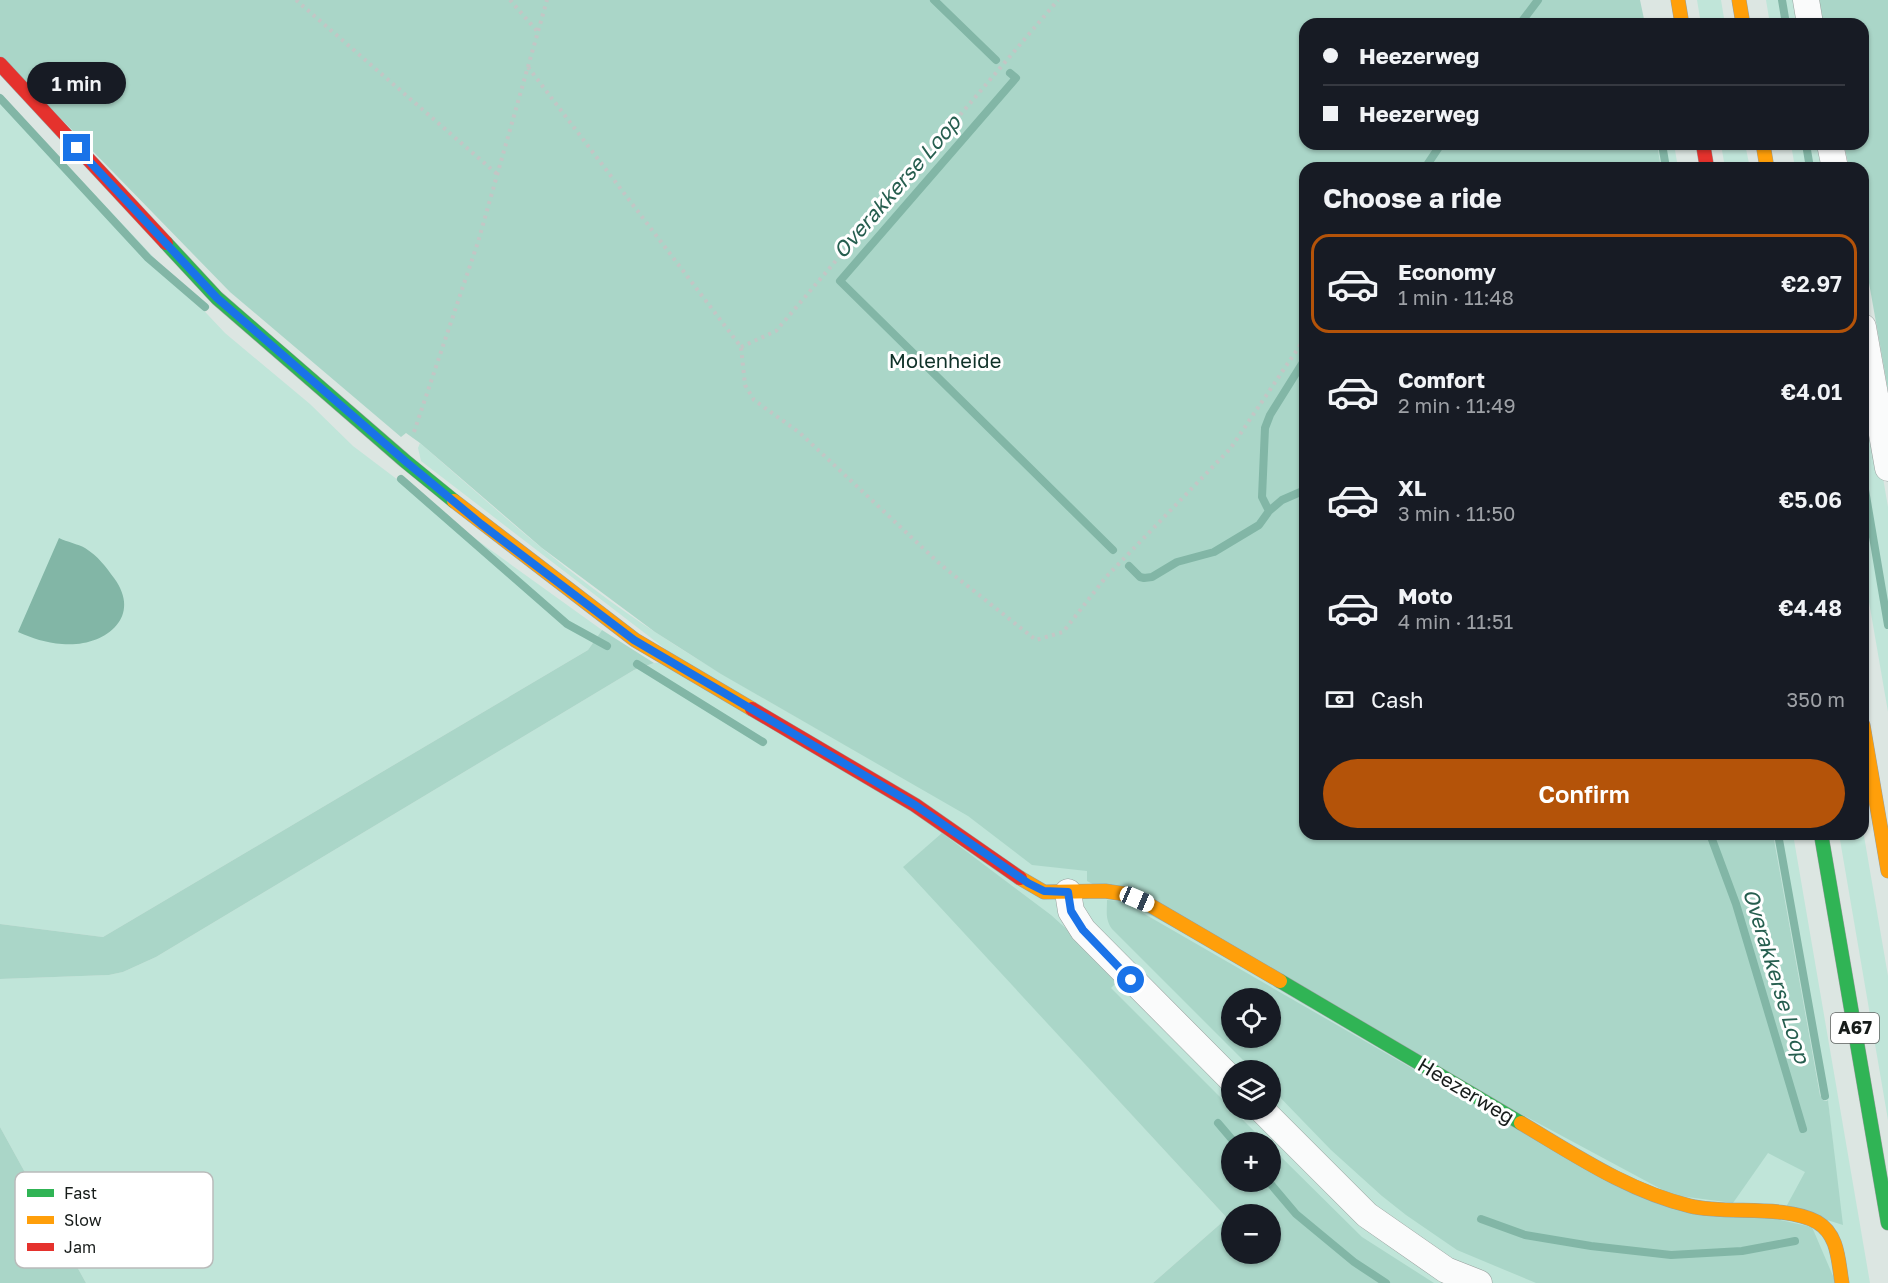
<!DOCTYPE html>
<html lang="en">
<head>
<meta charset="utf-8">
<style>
	body { margin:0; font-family:"Golos Text",sans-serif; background:#20242c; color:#f1f3f6; height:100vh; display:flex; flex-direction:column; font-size:22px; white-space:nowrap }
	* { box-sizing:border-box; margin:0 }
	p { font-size:20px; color:#9ea1a6 }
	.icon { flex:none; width:33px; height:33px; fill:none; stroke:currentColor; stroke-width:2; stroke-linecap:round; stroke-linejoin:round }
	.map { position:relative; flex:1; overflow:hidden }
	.drawer { position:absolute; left:1299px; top:162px; width:570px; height:678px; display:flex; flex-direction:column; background:#171b24; border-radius:18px; box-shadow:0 2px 4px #0004 }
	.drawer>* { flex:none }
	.banner { position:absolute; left:1299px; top:18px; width:570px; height:132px; border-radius:18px; box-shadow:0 2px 4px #0004; display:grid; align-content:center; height:132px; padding:0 24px; background:#171b24 }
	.controls { position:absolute; left:1221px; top:988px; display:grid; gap:12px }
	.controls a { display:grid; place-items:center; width:60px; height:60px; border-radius:50%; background:#171b24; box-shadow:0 2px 4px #0004; font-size:30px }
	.end { position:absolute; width:27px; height:27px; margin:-14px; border:8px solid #1a73e8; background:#fff; box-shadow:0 0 0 3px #fff }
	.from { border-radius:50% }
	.bubble { position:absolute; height:42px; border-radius:21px; background:#171b24; box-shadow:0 2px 4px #0004; font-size:20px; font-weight:600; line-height:42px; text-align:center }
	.car { position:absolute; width:18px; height:36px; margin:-18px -9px; border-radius:8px; box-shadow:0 0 4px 2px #0007; background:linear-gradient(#fff 24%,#345 0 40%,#fff 0 76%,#345 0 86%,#fff 0) }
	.banner b { display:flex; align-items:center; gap:21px; height:57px; font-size:22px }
	.banner b+b { border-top:2px solid #363941 }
	.banner i { width:15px; height:15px; background:#f1f3f6 }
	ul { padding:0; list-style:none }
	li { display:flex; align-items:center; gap:18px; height:99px; margin:0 12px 9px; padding:0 12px; border:3px solid transparent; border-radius:18px }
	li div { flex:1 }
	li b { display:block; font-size:22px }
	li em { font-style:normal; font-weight:600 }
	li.selected { border-color:#b45309 }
	li>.icon { width:54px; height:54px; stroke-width:1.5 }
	h2 { padding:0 24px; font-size:27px; line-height:72px }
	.pay { display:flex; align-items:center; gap:15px; height:66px; padding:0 24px; font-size:22px }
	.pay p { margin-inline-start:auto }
	.primary-button { display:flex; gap:12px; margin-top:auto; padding:12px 24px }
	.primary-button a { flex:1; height:69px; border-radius:36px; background:#b45309; color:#fff; font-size:24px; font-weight:600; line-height:69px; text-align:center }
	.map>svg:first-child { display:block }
	.green { fill:#c0e5d9; fill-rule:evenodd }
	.forest { fill:#aad6c8; fill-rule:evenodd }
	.water { fill:#82b6a6 }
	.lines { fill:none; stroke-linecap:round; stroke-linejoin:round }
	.stream { stroke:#82b6a6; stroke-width:8 }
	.street-casing { stroke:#989f9d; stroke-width:27 }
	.fast-casing { stroke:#989f9d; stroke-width:15 }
	.slow-casing { stroke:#989f9d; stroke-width:15 }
	.jam-casing { stroke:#989f9d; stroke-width:15 }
	.path { stroke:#c3c6c5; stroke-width:4; stroke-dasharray:3 4.5; stroke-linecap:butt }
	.street { stroke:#fafbfb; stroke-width:26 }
	.fast { stroke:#30b455; stroke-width:14 }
	.slow { stroke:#ff9f0a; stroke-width:14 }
	.jam { stroke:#e5322d; stroke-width:14 }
	.route { stroke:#1a73e8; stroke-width:8 }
	.labels { text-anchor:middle; stroke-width:6; stroke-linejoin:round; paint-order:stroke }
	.shield { fill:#fff; stroke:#5d605f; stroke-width:1.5 }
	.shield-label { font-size:18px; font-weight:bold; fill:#171c1a }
	.park-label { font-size:20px; fill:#0f3128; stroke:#fff }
	.street-label { font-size:20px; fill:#171c1a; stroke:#fff }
	.water-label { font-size:21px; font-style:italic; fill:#265e4f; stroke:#fff }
	.key { fill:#fff; stroke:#b9bbba; stroke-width:1.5 }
	.key-label { font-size:16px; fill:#171c1a }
</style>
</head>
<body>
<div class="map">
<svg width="1888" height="1283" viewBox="0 0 1888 1283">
	<rect width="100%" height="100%" fill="#dce6e2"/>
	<!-- green -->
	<path class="green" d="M0,0L1305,24V834L1817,1094L1834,1154L1828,1101L1823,1100L1820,1095L1773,834H1793L1870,1283H1171L1232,1254H1270V1215H1235L925,848L904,867L1227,1218L1153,1283H86L0,1127V979L109,975L123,972L156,957L634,670L654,663L681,661L421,461L418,448L420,443C486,501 552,560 624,611C723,680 832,735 936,797ZM1232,999H1270V1038H1232ZM1232,1071H1270V1110H1232ZM1232,1143H1270V1182H1232Z
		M1697,0H1721L1725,24H1701Z
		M1766,0H1801L1805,24H1770Z
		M0,94L225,333L310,404L353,446L488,548L602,630L588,650L103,937L0,924Z
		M1657,144H1674L1678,168H1661Z
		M1721,144H1745L1750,168H1725Z
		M1791,144H1826L1830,168H1795Z
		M1863,361L1888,507V712L1863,567Z
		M1863,830L1888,976V1120L1839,834H1863Z"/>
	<!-- forest -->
	<path class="forest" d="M0,0H1640L1644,19L1640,21V24H1305V144H1657L1661,168H1305V834H1773L1820,1095L1823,1100L1827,1101L1828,1100L1843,1225L1786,1207L1805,1172L1768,1153L1733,1203L1672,1195L1087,881V871L1032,865L968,816L721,674L655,632L542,548L420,443L406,433L401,437L230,292L0,56Z
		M1819,0H1888V390L1863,249V168H1849L1844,144H1863V24H1823Z
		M602,630L654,663L634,670L156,957L123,972L109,975L0,979V924L103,937L588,650Z
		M942,833L1051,915L1121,978L1111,988L1266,1143H1232V1182H1270L1271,1147L1362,1237L1434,1283H1153L1227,1218L903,867ZM1232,1215H1270V1254H1232Z
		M1107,900L1122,901L1609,1182L1812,1227L1836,1283H1536L1457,1250L1406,1215L1382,1196L1331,1150L1271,1088L1270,1071H1254L1112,929C1105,919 1107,912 1107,900ZM1232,999H1270V1038H1232Z
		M0,1127L86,1283H0Z"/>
	<!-- water -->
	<path class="water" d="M59,538C67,542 78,544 85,548C98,556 106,567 114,578C144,619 102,648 62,644C46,643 32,638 18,632Z"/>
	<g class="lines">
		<!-- stream -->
		<path class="stream" d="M934,0L996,60
			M1782,0L1786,24
			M1520,24L1538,0
			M1010,73L1016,78L840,281L1113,550
			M0,98L148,258L205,307
			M1662,144L1666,168
			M1806,144L1810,168
			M1425,168L1441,144
			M1863,478L1888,625
			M401,479L567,624L607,646
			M1269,511L1262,497L1265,428L1270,415L1305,359
			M1129,566L1140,577L1144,578L1152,577L1177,562L1214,552L1259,525L1269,511L1282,500L1305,490
			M637,664L763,742
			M1710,834L1736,904L1803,1129
			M1778,834L1825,1096
			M1218,1123L1235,1143
			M1269,1182L1296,1214L1354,1262L1386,1283
			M1481,1219L1525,1235L1591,1246L1671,1255L1742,1251L1795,1241"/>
		<defs>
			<path id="street" d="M1806,0L1810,24
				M1830,144L1835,168
				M1863,327L1888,468
				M1068,892L1071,911L1083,930L1232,1080
				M1262,1110L1367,1215L1446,1270L1479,1283"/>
			<path id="fast" d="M166,243L217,298L405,461L454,501
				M1821,834L1888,1223
				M1280,981L1521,1123"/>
			<path id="slow" d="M1678,0L1682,24
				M1739,0L1743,24
				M1763,144L1767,168
				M454,501L635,640L752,709
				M1863,725L1888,871
				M1020,878L1044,892L1105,891L1125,894L1148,904L1280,981
				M1521,1123C1575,1155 1628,1191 1690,1206C1727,1215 1784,1204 1817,1222C1839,1235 1838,1261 1842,1283"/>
			<path id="jam" d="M0,64L166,243
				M1703,144L1707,168
				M752,709L915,805L1020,878"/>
		</defs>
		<!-- street casing -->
		<use href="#street" class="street-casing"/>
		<!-- fast casing -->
		<use href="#fast" class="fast-casing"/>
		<!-- slow casing -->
		<use href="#slow" class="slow-casing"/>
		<!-- jam casing -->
		<use href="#jam" class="jam-casing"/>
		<!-- path -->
		<path class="path" d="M296,0L497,174
			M510,0L537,31
			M528,67L741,347L745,385L754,400L800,433L941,565L1036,640L1063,632L1106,577L1230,449L1305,338
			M741,347L776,331L1058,0
			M414,432L478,242L547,0"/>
		<!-- street -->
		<use href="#street" class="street"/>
		<!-- fast -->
		<use href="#fast" class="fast"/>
		<!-- slow -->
		<use href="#slow" class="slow"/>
		<!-- jam -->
		<use href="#jam" class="jam"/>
	</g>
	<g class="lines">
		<!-- route -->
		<path class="route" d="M77,148L217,298L405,461L481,524L634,640L915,805L1028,883L1044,891L1068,892L1071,911L1083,930L1131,980"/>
	</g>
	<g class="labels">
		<!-- shield labels -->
		<rect class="shield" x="1831" y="1013" width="48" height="30" rx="4.5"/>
		<g class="shield-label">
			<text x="1855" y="1034">A67</text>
		</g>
		<!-- park labels -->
		<g class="park-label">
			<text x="945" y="368">Molenheide</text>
		</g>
		<!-- street labels -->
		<g class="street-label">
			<text transform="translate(1466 1091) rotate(31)" y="7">Heezerweg</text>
		</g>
		<!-- water labels -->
		<g class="water-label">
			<text transform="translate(897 187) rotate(-49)" y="7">Overakkerse Loop</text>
			<text transform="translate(1776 976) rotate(73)" y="7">Overakkerse Loop</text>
		</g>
	</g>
	<!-- legend -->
	<rect x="15" y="1172" width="198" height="96" rx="9" class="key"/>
	<rect x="27" y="1189" width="27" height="8" fill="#30b455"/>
	<rect x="27" y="1216" width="27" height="8" fill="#ff9f0a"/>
	<rect x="27" y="1243" width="27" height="8" fill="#e5322d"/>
	<g class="key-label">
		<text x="64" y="1199">Fast</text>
		<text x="64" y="1226">Slow</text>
		<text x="64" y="1253">Jam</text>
	</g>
</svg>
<div class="controls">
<a><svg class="icon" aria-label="locate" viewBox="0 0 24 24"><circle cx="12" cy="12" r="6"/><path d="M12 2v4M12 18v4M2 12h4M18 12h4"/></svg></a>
<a><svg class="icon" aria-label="layers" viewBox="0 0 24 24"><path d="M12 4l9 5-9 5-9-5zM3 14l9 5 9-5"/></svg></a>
<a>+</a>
<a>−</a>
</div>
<i class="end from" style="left:1131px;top:980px"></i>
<i class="end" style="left:77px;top:148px"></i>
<div class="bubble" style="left:27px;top:62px;width:99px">1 min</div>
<i class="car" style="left:1137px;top:899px;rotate:113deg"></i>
<div class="banner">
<b><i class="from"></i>Heezerweg</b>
<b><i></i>Heezerweg</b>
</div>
<section class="drawer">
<h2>Choose a ride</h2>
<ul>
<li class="selected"><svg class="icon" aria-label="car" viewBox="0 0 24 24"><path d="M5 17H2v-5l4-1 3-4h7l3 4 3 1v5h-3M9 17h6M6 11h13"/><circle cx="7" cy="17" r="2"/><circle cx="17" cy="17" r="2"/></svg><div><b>Economy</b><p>1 min · 11:48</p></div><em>€2.97</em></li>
<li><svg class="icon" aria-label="car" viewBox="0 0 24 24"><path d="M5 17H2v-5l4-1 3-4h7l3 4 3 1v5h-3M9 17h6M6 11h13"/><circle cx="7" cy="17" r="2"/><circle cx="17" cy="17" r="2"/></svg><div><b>Comfort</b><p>2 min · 11:49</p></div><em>€4.01</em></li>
<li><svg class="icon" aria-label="car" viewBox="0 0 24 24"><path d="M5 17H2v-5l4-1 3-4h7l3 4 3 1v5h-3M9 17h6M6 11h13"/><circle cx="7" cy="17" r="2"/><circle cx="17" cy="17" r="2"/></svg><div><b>XL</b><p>3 min · 11:50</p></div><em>€5.06</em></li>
<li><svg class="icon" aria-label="car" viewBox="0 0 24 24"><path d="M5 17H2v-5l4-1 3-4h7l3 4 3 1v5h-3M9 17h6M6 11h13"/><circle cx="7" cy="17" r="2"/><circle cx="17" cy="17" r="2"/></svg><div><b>Moto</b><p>4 min · 11:51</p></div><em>€4.48</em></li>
</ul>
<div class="pay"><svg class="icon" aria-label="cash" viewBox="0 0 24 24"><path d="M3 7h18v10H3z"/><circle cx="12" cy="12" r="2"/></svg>Cash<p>350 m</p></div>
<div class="primary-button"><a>Confirm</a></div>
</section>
</div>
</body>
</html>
